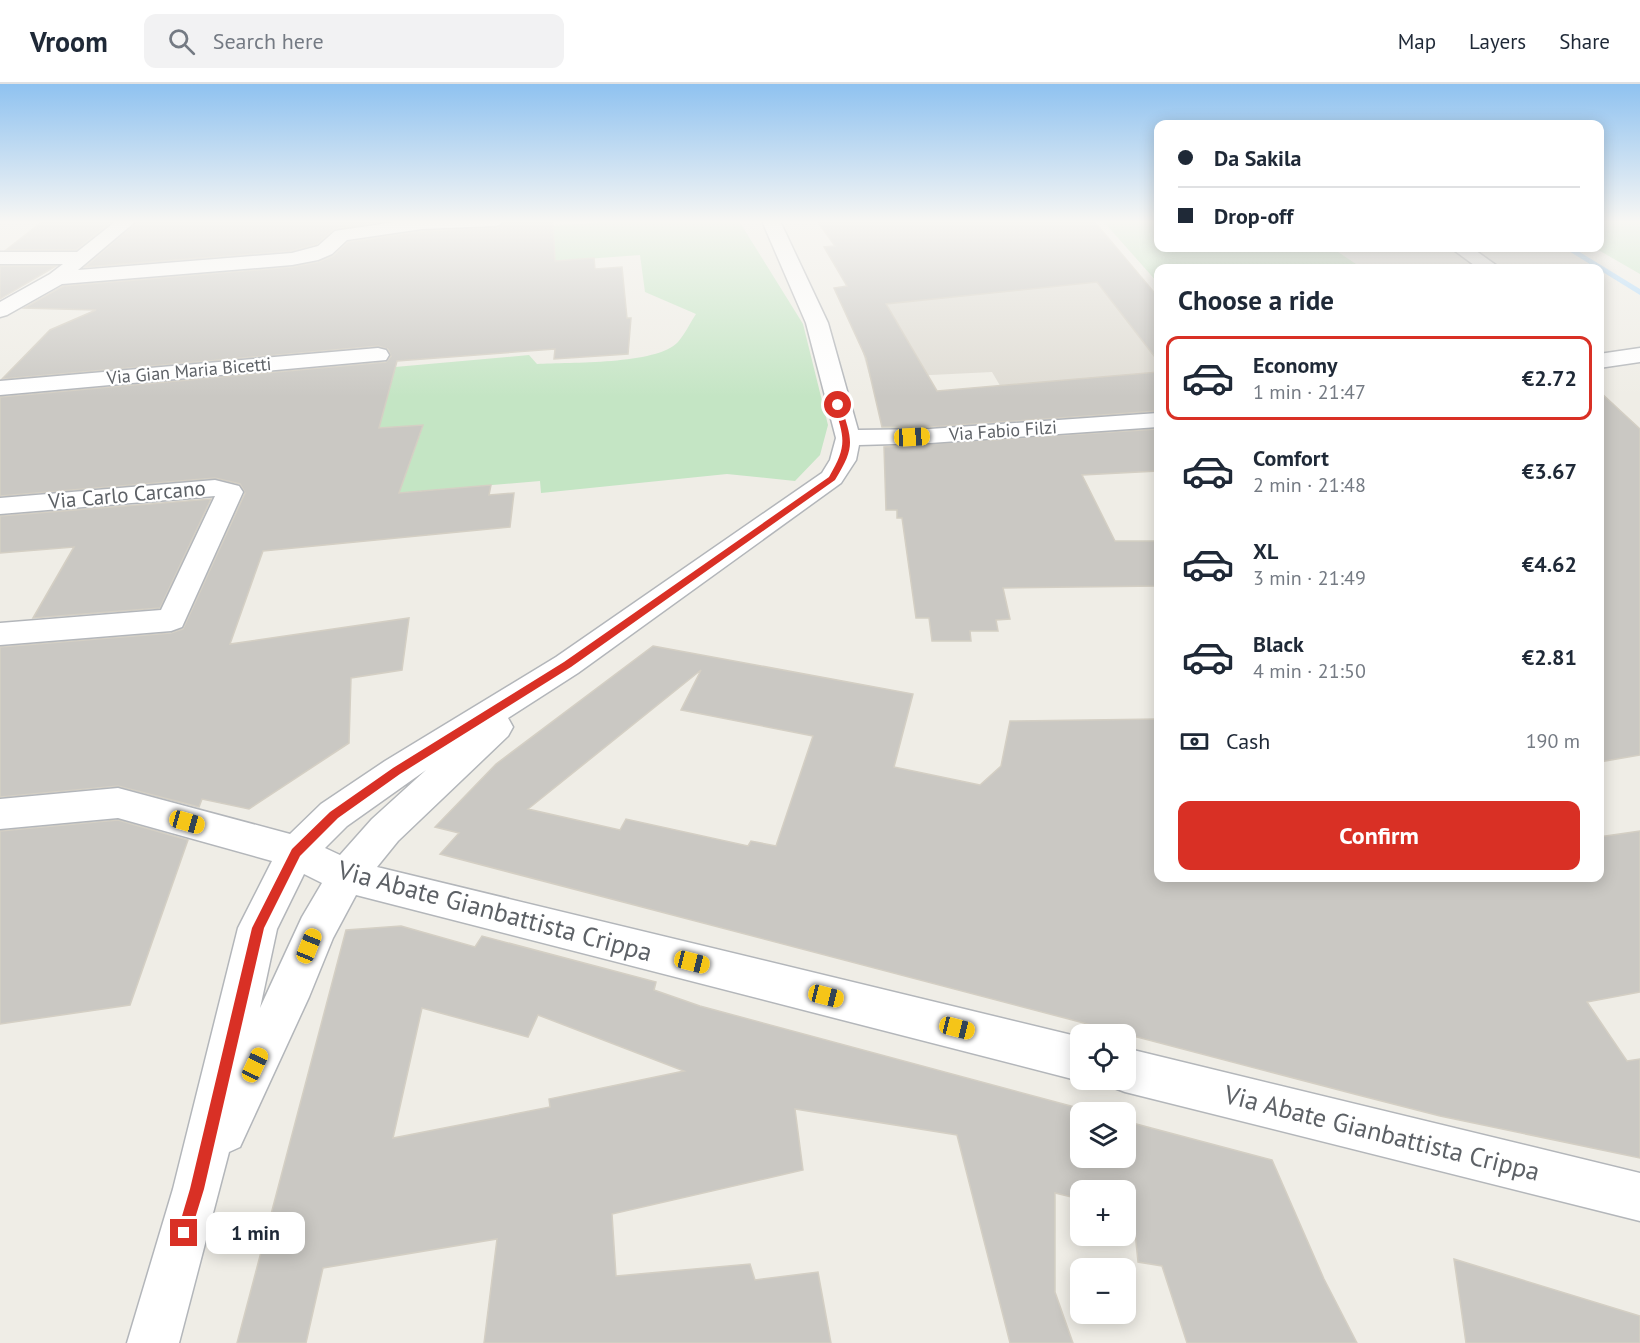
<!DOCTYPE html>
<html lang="en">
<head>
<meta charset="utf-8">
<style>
	body { margin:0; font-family:"PT Sans",sans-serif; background:#f2f2f3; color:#1f2937; height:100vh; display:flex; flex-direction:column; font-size:22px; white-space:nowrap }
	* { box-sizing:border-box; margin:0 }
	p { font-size:20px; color:#747a83 }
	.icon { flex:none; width:33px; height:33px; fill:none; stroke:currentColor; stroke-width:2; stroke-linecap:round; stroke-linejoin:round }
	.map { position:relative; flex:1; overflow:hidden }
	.panel { position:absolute; left:1154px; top:180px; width:450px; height:618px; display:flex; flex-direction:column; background:#fff; border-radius:12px; box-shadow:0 3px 15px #0003 }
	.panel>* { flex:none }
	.banner { position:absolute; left:1154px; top:36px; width:450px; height:132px; border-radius:12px; box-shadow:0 3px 15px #0003; display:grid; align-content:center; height:132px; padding:0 24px; background:#fff }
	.fabs { position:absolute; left:1070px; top:940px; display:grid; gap:12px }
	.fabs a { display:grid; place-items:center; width:66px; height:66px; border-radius:12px; background:#fff; box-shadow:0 3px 15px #0003; font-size:30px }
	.end { position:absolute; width:27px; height:27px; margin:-14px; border:8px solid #d93025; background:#fff; box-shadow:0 0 0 3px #fff }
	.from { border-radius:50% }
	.bubble { position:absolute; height:42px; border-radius:12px; background:#fff; box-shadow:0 3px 15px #0003; font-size:20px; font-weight:700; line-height:42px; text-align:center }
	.car { position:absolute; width:18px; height:36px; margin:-18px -9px; border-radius:8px; box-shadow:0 0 4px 2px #0007; background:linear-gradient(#f5c518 24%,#345 0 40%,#f5c518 0 76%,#345 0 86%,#f5c518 0) }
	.banner b { display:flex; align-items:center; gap:21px; height:57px; font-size:22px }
	.banner b+b { border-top:2px solid #e0e1e3 }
	.banner i { width:15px; height:15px; background:#1f2937 }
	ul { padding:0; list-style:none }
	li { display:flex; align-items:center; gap:18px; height:84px; margin:0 12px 9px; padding:0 12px; border:3px solid transparent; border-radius:12px }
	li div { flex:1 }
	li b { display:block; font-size:22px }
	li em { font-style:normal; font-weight:700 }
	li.on { border-color:#d93025 }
	li>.icon { width:54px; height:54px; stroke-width:1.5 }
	h2 { padding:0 24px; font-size:27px; line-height:72px }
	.pay { display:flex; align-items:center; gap:15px; height:66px; padding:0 24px; font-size:22px }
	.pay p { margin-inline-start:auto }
	.action { display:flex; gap:12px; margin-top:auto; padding:12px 24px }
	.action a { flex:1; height:69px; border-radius:12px; background:#d93025; color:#fff; font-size:24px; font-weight:700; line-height:69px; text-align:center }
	header { display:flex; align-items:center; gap:36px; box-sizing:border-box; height:84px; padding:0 30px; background:#fff; border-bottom:2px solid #e0e1e3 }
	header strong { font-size:28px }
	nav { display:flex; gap:33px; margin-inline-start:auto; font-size:21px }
	.search { width:420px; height:54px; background:#f2f2f3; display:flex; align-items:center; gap:15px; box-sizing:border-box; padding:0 21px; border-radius:12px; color:#747a83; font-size:22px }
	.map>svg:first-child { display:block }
	.education { fill:#dfdcd4 }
	.green { fill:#c4e5c4 }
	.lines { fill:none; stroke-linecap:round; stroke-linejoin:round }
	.stream { fill:#a9d7fc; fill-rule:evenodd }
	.building { fill:#cac8c3; stroke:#d4cfc4; stroke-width:1.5; fill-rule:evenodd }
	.minor-casing { stroke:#b3b6ba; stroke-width:3 }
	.minor { fill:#fff; fill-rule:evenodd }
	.route { fill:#d93025 }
	.labels { text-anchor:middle; stroke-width:4.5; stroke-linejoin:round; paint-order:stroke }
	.far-street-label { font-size:18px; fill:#5d6166; stroke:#fff }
	.street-label { font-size:21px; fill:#5d6166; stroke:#fff }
	.near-street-label { font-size:26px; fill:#5d6166; stroke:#fff }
</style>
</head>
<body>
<header>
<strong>Vroom</strong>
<div class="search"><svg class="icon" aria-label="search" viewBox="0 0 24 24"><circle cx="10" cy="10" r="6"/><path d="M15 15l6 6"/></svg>Search here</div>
<nav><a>Map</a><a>Layers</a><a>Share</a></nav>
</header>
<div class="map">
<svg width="1640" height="1259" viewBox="0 0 1640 1259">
	<rect width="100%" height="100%" fill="#efede6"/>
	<!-- education -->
	<path class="education" d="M1126,175L1158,213V321L1012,322L992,288L870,294L861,262L834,204Z"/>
	<!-- green -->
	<path class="green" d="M615,137H739L803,240L828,341L820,371L795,397L727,390L541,409L540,397L399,409L423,342L373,344L384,326L395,283L529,271L537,280C569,278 657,281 678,258C685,250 690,239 696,230L645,208L640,171L439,186L414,153Z
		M1103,137H1158V164H1332L1362,184H1158V199Z
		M1599,137H1640V190L1595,164H1599Z"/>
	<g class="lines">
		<!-- stream -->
		<path class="stream" d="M1564,164H1573L1640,205V211Z"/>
	</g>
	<!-- building -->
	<path class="building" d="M43,137H112L76,166H6Z
		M138,137H385L335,145L317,160L292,167L85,183Z
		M505,137H553L555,177L594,174L595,185L622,183L627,234H631L628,270L554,275L555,265L397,277L379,344L423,341L399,409L491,401L489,411L514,409L510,443L263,467L230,560L409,534L402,586L351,594L349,659L249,725L202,715L199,723L118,702L0,713V563L171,549L183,545L245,409L240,400L215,394L0,412V313L386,278L391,272L388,265L378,262L2,295L50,246L96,226L24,224L63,202L292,183L318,178L333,172L348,158L422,147L494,144L502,142Z
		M817,137H1094L1158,213V277L1097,198L886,220L937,307L1158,288V327L930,343H882L866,274L834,204L847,202L824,163L835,162Z
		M0,182H56L0,215Z
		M1599,307L1640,345V671L1599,678Z
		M1158,345V387L1082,391L1115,457H1158V502L1003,504L1010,535L996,536L998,547H970L971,557H932L929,534H916L902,434H897V426H886L884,363Z
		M211,415L160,524L33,534L74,463L0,469V432Z
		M653,562L913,610L894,683L980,701L1001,682L1010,637L1158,635V794H1599V753L1640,747V908L1587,918L1627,977L1640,975V1074L1440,1032L1358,1011L440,770L459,749L435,743L496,680ZM701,586L681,626L813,652L776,762L751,757L748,762L626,735L620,746L528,725Z
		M118,736L188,756L130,921L0,940V747Z
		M401,842L475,863L482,852L656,898L654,906L700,922L1097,1029H1080V1074H1125V1037L1272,1076L1324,1195L1357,1259H1187L1162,1182L1138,1178L1133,1127L1125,1125V1107H1080V1115L1055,1109V1208L1073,1259H1010L957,1051L795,1025L803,1086L612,1130L616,1192L750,1180L755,1196L818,1188L831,1259H484L497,1155L323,1184L306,1259H237L346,846ZM422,924L528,953L538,931L684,987L549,1015L550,1023L393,1054Z
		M1454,1175L1640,1232V1259H1466Z"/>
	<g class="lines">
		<defs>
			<path id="minor" d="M116,137H136L78,186L292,169L318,162L335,147L341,146L402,137H503L500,141L494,142L422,145L347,156L332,170L318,176L292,181L62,200L7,231L0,233V218L50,190L63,180H0V168H77Z
				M762,137H780L828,239L858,346L930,345L1158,329V343L930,359L859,361L856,376L841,399L578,589L508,634L513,643L508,652L398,757L377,783L1080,953V996H1082L1080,997L356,811L333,854L309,913L240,1063L229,1068L179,1259H127L173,1105L238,844L272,777L118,734L0,745V715L118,704L290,750L321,720L385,677L556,573L822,389L830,376L836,354L806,239ZM426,686L372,735L340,771L325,764L347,742ZM304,790L322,799L302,833L260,924L277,845Z
				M1451,164H1472L1500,184H1478Z
				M378,264L386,266L389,271L386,276L0,311V297Z
				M1640,264V278L1599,284V270Z
				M215,396L239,402L243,408L182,543L171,547L0,561V539L161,526L215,412L0,430V414Z
				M1125,964L1640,1089V1137L1125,1008L1109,1002L1107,996H1125Z"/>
		</defs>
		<!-- minor casing -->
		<use href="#minor" class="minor-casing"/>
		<!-- minor -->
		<use href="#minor" class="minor"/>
	</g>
	<!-- sky -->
	<linearGradient id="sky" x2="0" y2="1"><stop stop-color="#8fc2f0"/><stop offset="0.44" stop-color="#f8f7f4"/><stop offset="1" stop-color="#f8f7f4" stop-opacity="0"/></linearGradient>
	<rect width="1640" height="313" fill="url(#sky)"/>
	<!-- route -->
	<path class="route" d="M838,319L841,321C852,357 856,362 835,396L571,583L400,690L338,734L300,772L264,844L204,1105L189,1154L184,1156L179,1154L177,1149L190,1105L252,844L292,765L330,728L393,684L564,578L829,393C848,361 844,354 834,321Z"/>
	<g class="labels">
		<!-- far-street labels -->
		<g class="far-street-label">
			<text transform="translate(189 287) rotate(-5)" y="6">Via Gian Maria Bicetti</text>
			<text transform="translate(1003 347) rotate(-4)" y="6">Via Fabio Filzi</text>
		</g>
		<!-- street labels -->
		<g class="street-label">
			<text transform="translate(127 411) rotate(-5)" y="7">Via Carlo Carcano</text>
		</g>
		<!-- near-street labels -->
		<g class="near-street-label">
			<text transform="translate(495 827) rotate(15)" y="9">Via Abate Gianbattista Crippa</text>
			<text transform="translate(1382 1049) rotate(14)" y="9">Via Abate Gianbattista Crippa</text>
		</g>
	</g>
</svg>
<div class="fabs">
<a><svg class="icon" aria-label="locate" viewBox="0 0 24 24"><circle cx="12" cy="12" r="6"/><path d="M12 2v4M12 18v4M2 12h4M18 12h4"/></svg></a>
<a><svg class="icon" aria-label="layers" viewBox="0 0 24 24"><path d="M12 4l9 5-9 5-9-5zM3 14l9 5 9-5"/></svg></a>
<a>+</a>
<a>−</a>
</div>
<i class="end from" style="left:838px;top:321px"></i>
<i class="end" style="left:184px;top:1149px"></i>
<div class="bubble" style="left:206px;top:1128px;width:99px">1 min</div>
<i class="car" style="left:912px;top:353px;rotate:87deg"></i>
<i class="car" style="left:187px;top:738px;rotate:106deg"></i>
<i class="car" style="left:309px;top:862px;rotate:22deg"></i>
<i class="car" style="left:692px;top:878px;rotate:104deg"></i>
<i class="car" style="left:826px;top:912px;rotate:104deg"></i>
<i class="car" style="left:957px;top:944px;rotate:104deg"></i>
<i class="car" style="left:255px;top:981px;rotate:25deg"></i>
<div class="banner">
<b><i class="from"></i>Da Sakila</b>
<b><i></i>Drop-off</b>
</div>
<section class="panel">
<h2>Choose a ride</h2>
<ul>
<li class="on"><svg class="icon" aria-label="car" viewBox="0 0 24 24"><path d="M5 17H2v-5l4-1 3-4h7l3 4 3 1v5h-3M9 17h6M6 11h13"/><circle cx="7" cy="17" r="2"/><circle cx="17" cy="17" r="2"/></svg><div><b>Economy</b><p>1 min · 21:47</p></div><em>€2.72</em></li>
<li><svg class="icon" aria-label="car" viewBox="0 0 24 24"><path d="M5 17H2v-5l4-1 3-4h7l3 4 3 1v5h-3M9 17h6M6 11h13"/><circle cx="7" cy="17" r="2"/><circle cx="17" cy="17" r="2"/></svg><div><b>Comfort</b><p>2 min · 21:48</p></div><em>€3.67</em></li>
<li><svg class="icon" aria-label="car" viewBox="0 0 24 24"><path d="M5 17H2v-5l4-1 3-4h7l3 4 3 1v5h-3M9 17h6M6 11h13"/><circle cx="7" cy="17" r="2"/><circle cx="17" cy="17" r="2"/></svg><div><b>XL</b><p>3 min · 21:49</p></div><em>€4.62</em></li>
<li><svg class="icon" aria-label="car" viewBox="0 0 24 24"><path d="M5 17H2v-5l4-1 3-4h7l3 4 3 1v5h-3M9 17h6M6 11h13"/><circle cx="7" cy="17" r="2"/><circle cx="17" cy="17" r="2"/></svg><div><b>Black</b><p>4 min · 21:50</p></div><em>€2.81</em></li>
</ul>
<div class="pay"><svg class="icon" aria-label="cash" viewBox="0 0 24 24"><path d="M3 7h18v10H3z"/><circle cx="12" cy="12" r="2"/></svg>Cash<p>190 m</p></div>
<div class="action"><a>Confirm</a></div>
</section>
</div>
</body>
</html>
